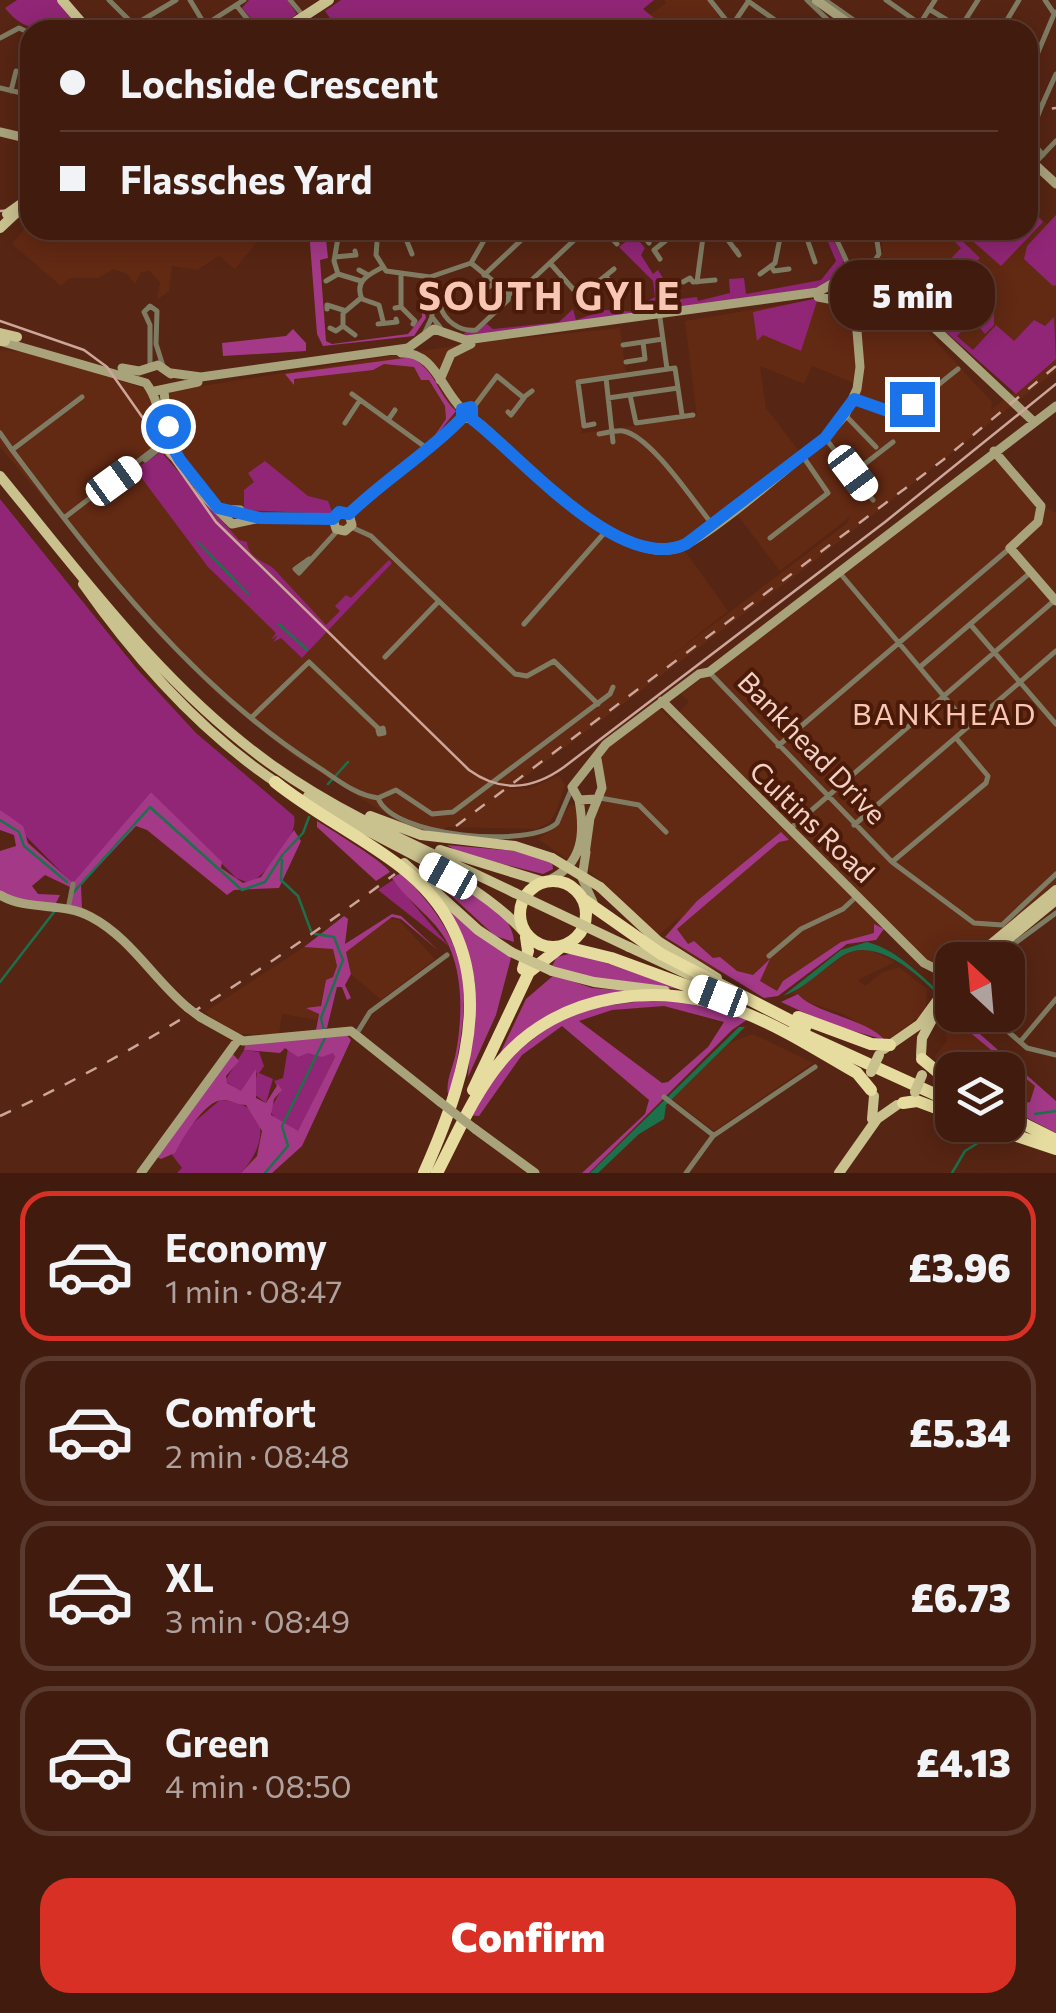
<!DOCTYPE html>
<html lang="en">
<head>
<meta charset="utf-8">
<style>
	body { margin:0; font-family:Commissioner,sans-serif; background:#4c291c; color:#f1f3f6; height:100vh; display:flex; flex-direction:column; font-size:38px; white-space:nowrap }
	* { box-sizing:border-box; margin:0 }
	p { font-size:32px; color:#aea19e }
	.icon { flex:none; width:55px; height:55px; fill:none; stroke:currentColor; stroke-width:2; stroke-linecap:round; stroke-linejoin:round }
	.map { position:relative; height:1173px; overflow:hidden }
	.details { display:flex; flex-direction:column; background:#411c0e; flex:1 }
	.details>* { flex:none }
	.hud { position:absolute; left:20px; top:20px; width:1018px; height:220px; border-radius:30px; box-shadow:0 5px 25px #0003,0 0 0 2px #5a3a2e; display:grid; align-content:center; height:220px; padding:0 40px; background:#411c0e }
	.needle { width:65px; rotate:334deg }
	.fabs { position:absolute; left:935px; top:942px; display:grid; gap:20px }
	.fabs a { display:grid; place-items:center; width:90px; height:90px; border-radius:20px; background:#411c0e; box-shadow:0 5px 25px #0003,0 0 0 2px #5a3a2e; font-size:50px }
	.end { position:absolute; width:45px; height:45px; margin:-22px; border:12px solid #1a73e8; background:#fff; box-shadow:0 0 0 5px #fff }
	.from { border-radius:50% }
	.bubble { position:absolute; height:70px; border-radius:30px; background:#411c0e; box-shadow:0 5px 25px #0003,0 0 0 2px #5a3a2e; font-size:32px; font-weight:800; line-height:70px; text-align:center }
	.car { position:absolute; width:30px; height:60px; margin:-30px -15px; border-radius:12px; box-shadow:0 0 8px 2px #0007; background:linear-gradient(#fff 24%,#345 0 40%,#fff 0 76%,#345 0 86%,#fff 0) }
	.hud b { display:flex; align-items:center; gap:35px; height:95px; font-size:38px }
	.hud b+b { border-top:2px solid #5a3a2e }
	.hud i { width:25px; height:25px; background:#f1f3f6 }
	ul { padding:18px 0 0; list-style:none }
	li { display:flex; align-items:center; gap:30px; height:150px; margin:0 20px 15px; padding:0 20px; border:5px solid #5a3a2e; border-radius:30px }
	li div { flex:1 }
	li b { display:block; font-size:38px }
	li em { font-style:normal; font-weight:800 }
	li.on { border-color:#d93025 }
	li>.icon { width:90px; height:90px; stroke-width:1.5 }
	.action { display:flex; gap:20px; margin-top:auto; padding:20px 40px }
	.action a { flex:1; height:115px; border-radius:30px; background:#d93025; color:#fff; font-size:40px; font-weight:800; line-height:115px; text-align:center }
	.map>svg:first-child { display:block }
	.built { fill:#622913; fill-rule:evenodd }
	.green { fill:#912676 }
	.forest { fill:#a43988; fill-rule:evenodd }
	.water { fill:#1c714c }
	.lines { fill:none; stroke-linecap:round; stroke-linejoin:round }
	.stream { stroke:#1c714c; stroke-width:2.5 }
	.street { stroke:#807c63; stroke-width:5 }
	.secondary { stroke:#a9a37c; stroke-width:9 }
	.primary { stroke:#c9c18e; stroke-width:10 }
	.highway { stroke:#e6dc9f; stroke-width:12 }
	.tram { stroke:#cca69a; stroke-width:2.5 }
	.rail { stroke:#cca69a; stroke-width:2.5; stroke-dasharray:12 12; stroke-linecap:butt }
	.street-bridge { stroke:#807c63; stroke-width:5 }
	.secondary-bridge { stroke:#a9a37c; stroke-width:9 }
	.primary-bridge { stroke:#c9c18e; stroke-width:10 }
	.route { stroke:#1a73e8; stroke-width:12 }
	.labels { text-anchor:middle; stroke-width:8; stroke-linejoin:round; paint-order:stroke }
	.street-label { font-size:28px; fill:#f2d1c6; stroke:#4b1a08 }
	.neighbourhood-label { font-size:30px; letter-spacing:2.5px; fill:#f9c6b4; stroke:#4b1a08 }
	.district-label { font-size:38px; font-weight:bold; letter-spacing:2.5px; fill:#f9c6b4; stroke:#4b1a08 }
</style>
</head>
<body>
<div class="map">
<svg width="1056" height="1173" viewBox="0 0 1056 1173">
	<rect width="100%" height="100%" fill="#572513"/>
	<!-- built -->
	<path class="built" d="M664,0H707L727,28L653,30L649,25L645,30L643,8L649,15L666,3Z
		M1028,206L1047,224L1056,215V348L1017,389L878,266L883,250L880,230H1028Z
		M30,221V230H267L235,269L219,256L197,270L172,266L169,291L157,300L160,283L150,271L141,272L135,284L127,274L114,269L98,278H70L61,286L12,244Z
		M823,298L889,306L918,322L992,402L991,410L1056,359V371L803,570L513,786L498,788L529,789L559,775L565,785L556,812L549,823L537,829L447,827L437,834L400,823L291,754L217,694L159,635L0,447V350L35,353L158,393L465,344L620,328L626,373L575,381L582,433L697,417L685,321ZM760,366L804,384L812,366L856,384L854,394L861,397L857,405L846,401L827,430L799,451L766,408ZM805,452L808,458L735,512L780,571L850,517L847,523L661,664L728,611L682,547Z
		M995,456L1036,501L1056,513V886L966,960H952V966L930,964L678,713L689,702L681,694Z
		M660,709L882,926L872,937L840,945L774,994L710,968L665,937L681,916L658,936L588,870L584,865L600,796L599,753Z
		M571,804L576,806L578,835L570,861L538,839L553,829Z
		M390,919L399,920L435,959L381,1000L351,974L345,952Z
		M304,947L333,948L337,966L333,977L326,981L317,1020L282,1014L279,1034H231L205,1012Z
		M866,948L895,962L858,980L865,986L883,972L899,967L927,989L926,1006L920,1016L888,1040L843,1014L802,1000L798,994L789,995L847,953Z
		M942,1011L968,1026L1039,1090L1025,1105L1008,1100V1070H952V1075L934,1057L947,1041L945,1024L938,1021Z
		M753,1034L813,1063L714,1131L672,1099L729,1043Z"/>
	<!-- green -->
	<path class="green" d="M17,0H57L82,30C49,30 26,35 5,8Z
		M249,0H287L297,14L274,30H261L242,8Z
		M341,0H654L643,9L659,22L657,30H338L325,11Z
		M1028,206L1043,222L1001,266L960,230L1023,233L1035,218Z
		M1056,215V285L1053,286L1024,259L1027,246Z
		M823,230H828L844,261L829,286L466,338L464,333L487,324L493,329L559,322L573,309L576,320L605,310L640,312V305L655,297L653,281L619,247L634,235L645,248L641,255L653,274L658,270L663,278L664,301L697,297L698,301L730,293L729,279L744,278L746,294L821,280L836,261Z
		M957,236L980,258L952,286L963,296V314L956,319L942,312L940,270L961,248L953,240Z
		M878,266L929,312L950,321L994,314V325L985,334L973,320L957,336L973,350L996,325L1014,341L1034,320L1045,326L1054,317L1056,359L1016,394L911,301L882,287L883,276L880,286L870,278L871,270L878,277L872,268Z
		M818,298L801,351L763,335L757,341L753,312Z
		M161,452L239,540L247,542C248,558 265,562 273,568L326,625L340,611L335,606L346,595L351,598L389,560L392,563L302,658L281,638L273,642L278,635L271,640L276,633L208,567L135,469Z
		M265,461L308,496L328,501L333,514L244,510V490L254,482L248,473Z
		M0,499L137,669L196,733L294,816C299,836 267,875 249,883L236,878L151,792L73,884L0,810Z
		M393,880L449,946L378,890Z
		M288,1048L333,1052L335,1057L298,1132L275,1120L270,1110L280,1092L274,1081L283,1078Z
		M244,1050L259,1052L264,1066L259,1073L273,1079L266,1103L254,1094L257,1072L241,1092L225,1081Z
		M220,1100C269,1102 270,1142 241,1173H177L182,1168L172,1155L186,1129Z"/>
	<!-- forest -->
	<path class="forest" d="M309,230H325L328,258L320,260L326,341L332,344L408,334L422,317L420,287L426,318L414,336L323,346L317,334Z
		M293,329L306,343V351L223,356L222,343L286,336Z
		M412,357C439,376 435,390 456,411L428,445L446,419L445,406L429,380H421L414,367L384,364L373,370L294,379V385L285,374Z
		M151,792L222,862L221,868L243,883L261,877L294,830L301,841L279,888L234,890L227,895L147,830L136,826L81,885L82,909L71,905L70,887L45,875L32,886L38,894L60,895L55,905L29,904L0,892V851L16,846L14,835L0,830V810L23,826L28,843L73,883Z
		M317,821C330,829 386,863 390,872L376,881L317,827Z
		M781,832L789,840L779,842L677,929L688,944L694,941L713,958L720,957L737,971L753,975L770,959L760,981L777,991L783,981L841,942L874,933V924L884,929L876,940L847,944L778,996L764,998L665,937L697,901Z
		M447,845L527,852L552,861L553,869L543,874L460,853Z
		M417,864C447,881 512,902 514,942L495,936Z
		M401,873C478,949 471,998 449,1098C444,1082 453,1069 456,1052C462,1021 463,981 451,951C440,920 408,904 392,878Z
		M442,901L511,958L496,1015L468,1077L475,982L462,936Z
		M392,914L401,916L439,951L401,919L392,917L346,952L351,974L345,985L351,998L347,1000L342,987H337L327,1028L316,1030L319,1014L306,1008L321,1006L326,980L333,977L337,966L333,949L304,947L344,916L348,919L345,944Z
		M573,953C608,963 644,976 680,989L605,982L552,966L557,957Z
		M554,975L592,988L629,991L557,1011L495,1064L526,999Z
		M798,994C813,1013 865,1018 885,1040L829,1024L781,1002Z
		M671,997L748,1019L732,1030L589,1173H582L645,1114L649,1100L562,1026L522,1055L479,1116L467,1115L496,1068L569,1011ZM664,1006L724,1022L708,1047L668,1082L662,1083L579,1021L612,1010Z
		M948,1006L1056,1101V1133L1008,1108L1011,1097L1017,1104L1030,1102L1035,1086L945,1012Z
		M346,1034L351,1040L302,1146L272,1173H241L257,1156L262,1131L246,1105C238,1105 230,1100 224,1100C206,1098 181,1140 175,1153L161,1159L155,1156L232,1053L239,1061L226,1076L227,1083L241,1091L256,1069V1098L266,1103L278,1084L282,1090L274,1099L271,1115L298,1131L335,1057L333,1053L322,1057L308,1053L298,1057L285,1048L280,1053L244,1050L246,1042Z"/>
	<!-- water -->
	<path class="water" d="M867,942C902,951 925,982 952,1002V1010C930,985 879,932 842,956C823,969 804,989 783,996L841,950Z
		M739,1027H745L666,1105L664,1119L639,1134L598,1173H590Z"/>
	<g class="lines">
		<!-- stream -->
		<path class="stream" d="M198,542L248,594
			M279,624L307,650
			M328,784L348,762
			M0,820L19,832L24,846L67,882
			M285,852L303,833L309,817
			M282,860L281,880L298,896L311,931
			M72,894L150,807L242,890L265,882L283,854
			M315,934L334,937L343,960L321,1018L324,1031
			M0,982L54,912
			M1035,1114L1056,1111
			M265,1173L288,1146L282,1126L325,1038
			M952,1173L965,1151L986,1138"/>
		<!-- street -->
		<path class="street" d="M109,0L134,25L176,0
			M190,0L208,30
			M290,0L300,12
			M710,0L730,25
			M807,0L831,23L848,30
			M825,0L868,30
			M886,0L920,24
			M1045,0L1053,12
			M748,1L789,30
			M236,5L249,21
			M929,9L960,28
			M197,30L244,0
			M729,30L748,2
			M916,30L935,0
			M959,30L978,0
			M1001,30L1019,0
			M0,38L19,28L30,33
			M1028,76L1055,12
			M0,88L30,95
			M11,91L16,71
			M1043,103L1056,74
			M1038,115L1030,139L1043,155
			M1034,164L1056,141
			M378,230L376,255L386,271L430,277
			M440,230L446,235L457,230
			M473,230L485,239
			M604,230L617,244
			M686,230L703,237L721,232
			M754,230L780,238L796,230
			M804,230L815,262
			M832,230L847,262L859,273
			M327,232L338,238L334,261L338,274L361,281
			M722,232L739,255L736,250
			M836,237L849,230
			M338,238L358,236L357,232
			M645,238L649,243
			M377,240L404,234L412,254
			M335,257L356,255L355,251
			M660,259L654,250L679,230
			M471,263L490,230
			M550,263L573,289L593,286L614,269
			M771,266L774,271L789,269
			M383,267C368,275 354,281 362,299L379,305L383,321
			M359,270L368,275
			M760,274L775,263L780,238
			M401,275V307
			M484,275L532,230
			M606,277L615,287L629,286
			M864,278L879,254L877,241
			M326,281L338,274
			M683,282L690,278L693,282L715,280
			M697,282L703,237
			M452,291L463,286L479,294L493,284
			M447,295L440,305C444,321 460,332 476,330L508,300L509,294L521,290L585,230
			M395,308L401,307L415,321L413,324
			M327,309V305L343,310
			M432,317L430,277L471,263L509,294
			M660,318L667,369
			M378,324L397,322L396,319
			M330,328L336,331L343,326
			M424,334L432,317L440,327
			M355,335L343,326V313L361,298
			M623,345L663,339
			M626,362L645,359L643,342
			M150,367V325L144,312L150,306L157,311L156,344L163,366
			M606,378L613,442
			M678,388L682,415
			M352,394L428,449
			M630,395L636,423L693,415
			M524,397L532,391
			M854,399C905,421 918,400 958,369
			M473,408L497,376L524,398L511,415L508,412
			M845,415L876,447
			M388,420L395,410
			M345,423L360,400
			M594,424L584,426L578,382L675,368L678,388L608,398
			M0,433L12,450L82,397
			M599,434C606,433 616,430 623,431C651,436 694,502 712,524
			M826,439L873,500
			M12,450C99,566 194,688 318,767C338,780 355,795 378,798
			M145,460L164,445
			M853,473L893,442
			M64,518L154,449L166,446
			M351,527L371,536L515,674L527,676L554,661L598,704
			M770,538L828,493L804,458
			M309,559L295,569L299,573L338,530
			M839,572L969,726
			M524,624L606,531
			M970,624L1056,724
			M385,657L439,601
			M920,667L1031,572
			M709,672L892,862L974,923L1002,925L1056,874
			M252,717L309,662L379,729
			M383,728L384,733L379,734L378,730Z
			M778,746L1010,548
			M378,798L396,790L432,814L453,812L610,694L613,687
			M378,798C392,837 530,849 557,823L572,788
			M600,798L639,805L666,832
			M854,825L1056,651
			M791,828L1055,600
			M892,862L986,783L988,776L956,738
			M68,909L73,884
			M769,956L801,929L843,909L857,896
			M992,960L1056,913
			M989,1015L1027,1048L1056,1055
			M357,1033L370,1012L447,955
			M1020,1042L1056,999
			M664,1097L713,1135
			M686,1173L713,1136L815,1067"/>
		<!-- secondary -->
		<path class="secondary" d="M816,0L858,30
			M0,132L30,139
			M1028,158L1056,184
			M836,296L856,319
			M818,297L839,301
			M0,341L146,383C167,411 154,440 173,456
			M401,353C434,351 442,390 462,409L473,408V419
			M122,368L139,371L158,365L171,374
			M171,373L201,377L408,348L434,329L466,340L818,292L851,273L910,305L1034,422
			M440,380L451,354L471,344
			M155,391L198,382
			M164,391L169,441L206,498L232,524L260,518L333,519L339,512L349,514
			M463,418L473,419L484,427C524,463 620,568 679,548C711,536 793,462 825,438L845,415L857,389L860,367L856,319L869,294L867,281
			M994,451L1041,506L1038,522L1010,548L1056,601
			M220,509L240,510L242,522
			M349,514C385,479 427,454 463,418
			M333,519L336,529L345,531L352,525L349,514
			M662,701L924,963L940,971L945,989
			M596,799L579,800L572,787L606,744L699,674L709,672L1056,406
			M586,852L582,878L593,902
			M585,854L590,818L602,788L597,759
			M549,880C583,864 585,834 579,800
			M0,895C29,912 62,901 91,917C131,938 154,980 188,1008
			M936,968L952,967
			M200,1017L243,1041L351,1031L440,1102
			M475,1129L535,1173
			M141,1173L238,1040"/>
		<!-- primary -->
		<path class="primary" d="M62,0L88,30
			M283,30L329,0
			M28,203L30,202
			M0,228L16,213
			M0,333L17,337
			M0,341H5
			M0,476C83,577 164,688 272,765C346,818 433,853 515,893
			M83,584C137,661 201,733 280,785
			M308,796C376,843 467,870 524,932
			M370,816L421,835L515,846L552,858
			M440,850L544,882
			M404,863L478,930L511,952
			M600,887L658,941L717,978
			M629,947L696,978
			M995,950L1056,900
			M972,960L1056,890
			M552,971L594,982L665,991
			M884,1049L920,1024L952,980
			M921,1055L922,1038L935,1014
			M872,1119L874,1096
			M839,1173L877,1119L897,1105"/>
		<!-- highway -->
		<path class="highway" d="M275,782C315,814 361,836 401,867C508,950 470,1069 424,1173
			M520 914a33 33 0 1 1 66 0a33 33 0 1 1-66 0Z
			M584,900L661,954L805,1028
			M562,946L611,958L726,1000
			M523,969L528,951L526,937
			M798,1017L871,1044L890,1045
			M794,1030L952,1102
			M922,1059L952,1084
			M473,1090L529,972L561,947
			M903,1103L917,1101L952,1114
			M1008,1116L1056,1140
			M984,1125L1056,1149
			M437,1173C457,1135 474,1093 502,1060C560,992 661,980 742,1012C782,1027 820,1052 857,1073L871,1090"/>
		<!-- tram -->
		<path class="tram" d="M0,321L84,350L107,367L216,522L469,770C501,793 532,790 564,767L885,522L1056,384"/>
		<!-- rail -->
		<path class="rail" d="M1028,111L1056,108
			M0,211L30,209
			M456,826L943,460L1056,366
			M0,1116C142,1051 270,966 395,874"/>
		<!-- street-bridge -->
		<path class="street-bridge" d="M1038,115L1043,103"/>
		<!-- secondary-bridge -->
		<path class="secondary-bridge" d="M188,1008L200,1017
			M440,1102L475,1129"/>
		<!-- primary-bridge -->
		<path class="primary-bridge" d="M7,214L21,204
			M552,858L600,887
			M515,893L629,947
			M511,952L552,971
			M871,1072L879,1055
			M915,1092L922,1075"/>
	</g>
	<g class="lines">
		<!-- route -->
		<path class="route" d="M168,426L169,441L180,460L218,508L260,518L333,519L339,512L349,514C385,479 427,454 462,418V409L471,407L472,419C521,456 620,575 686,544L825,438L854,399L888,411L912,404"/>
	</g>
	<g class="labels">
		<!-- street labels -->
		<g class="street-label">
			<text transform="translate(812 748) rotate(46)" y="10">Bankhead Drive</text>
			<text transform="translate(812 822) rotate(44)" y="10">Cultins Road</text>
		</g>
		<!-- neighbourhood labels -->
		<g class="neighbourhood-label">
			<text x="945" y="725">BANKHEAD</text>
		</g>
		<!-- district labels -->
		<g class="district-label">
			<text x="550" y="310">SOUTH GYLE</text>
		</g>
	</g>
</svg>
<div class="fabs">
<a><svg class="needle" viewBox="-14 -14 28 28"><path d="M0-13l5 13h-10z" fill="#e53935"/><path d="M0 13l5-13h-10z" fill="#aea19e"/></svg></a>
<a><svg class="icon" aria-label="layers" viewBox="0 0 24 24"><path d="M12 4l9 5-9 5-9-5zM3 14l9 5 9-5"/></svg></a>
</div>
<i class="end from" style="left:168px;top:426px"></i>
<i class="end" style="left:912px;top:404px"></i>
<div class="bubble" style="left:830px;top:260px;width:165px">5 min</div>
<i class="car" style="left:853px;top:473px;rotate:143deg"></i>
<i class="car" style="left:114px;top:481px;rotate:54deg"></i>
<i class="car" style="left:448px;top:876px;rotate:299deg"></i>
<i class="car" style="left:718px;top:996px;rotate:291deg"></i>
<div class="hud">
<b><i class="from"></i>Lochside Crescent</b>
<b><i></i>Flassches Yard</b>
</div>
</div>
<section class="details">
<ul>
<li class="on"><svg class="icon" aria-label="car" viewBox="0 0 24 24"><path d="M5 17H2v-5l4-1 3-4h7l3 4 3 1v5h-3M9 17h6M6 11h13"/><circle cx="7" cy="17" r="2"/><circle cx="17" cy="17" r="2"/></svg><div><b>Economy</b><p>1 min · 08:47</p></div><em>£3.96</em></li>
<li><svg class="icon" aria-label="car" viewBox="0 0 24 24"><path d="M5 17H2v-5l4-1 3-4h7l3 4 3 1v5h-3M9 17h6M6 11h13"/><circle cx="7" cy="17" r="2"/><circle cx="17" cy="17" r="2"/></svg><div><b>Comfort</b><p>2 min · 08:48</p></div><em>£5.34</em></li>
<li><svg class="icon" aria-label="car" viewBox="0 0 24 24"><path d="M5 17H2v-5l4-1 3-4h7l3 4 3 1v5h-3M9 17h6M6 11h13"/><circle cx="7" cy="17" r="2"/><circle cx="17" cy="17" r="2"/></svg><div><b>XL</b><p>3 min · 08:49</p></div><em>£6.73</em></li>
<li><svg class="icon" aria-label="car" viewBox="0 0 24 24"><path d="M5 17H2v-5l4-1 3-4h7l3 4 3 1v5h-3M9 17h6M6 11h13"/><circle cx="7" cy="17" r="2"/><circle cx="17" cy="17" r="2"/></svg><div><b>Green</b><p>4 min · 08:50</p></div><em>£4.13</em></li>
</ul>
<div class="action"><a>Confirm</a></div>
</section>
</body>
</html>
